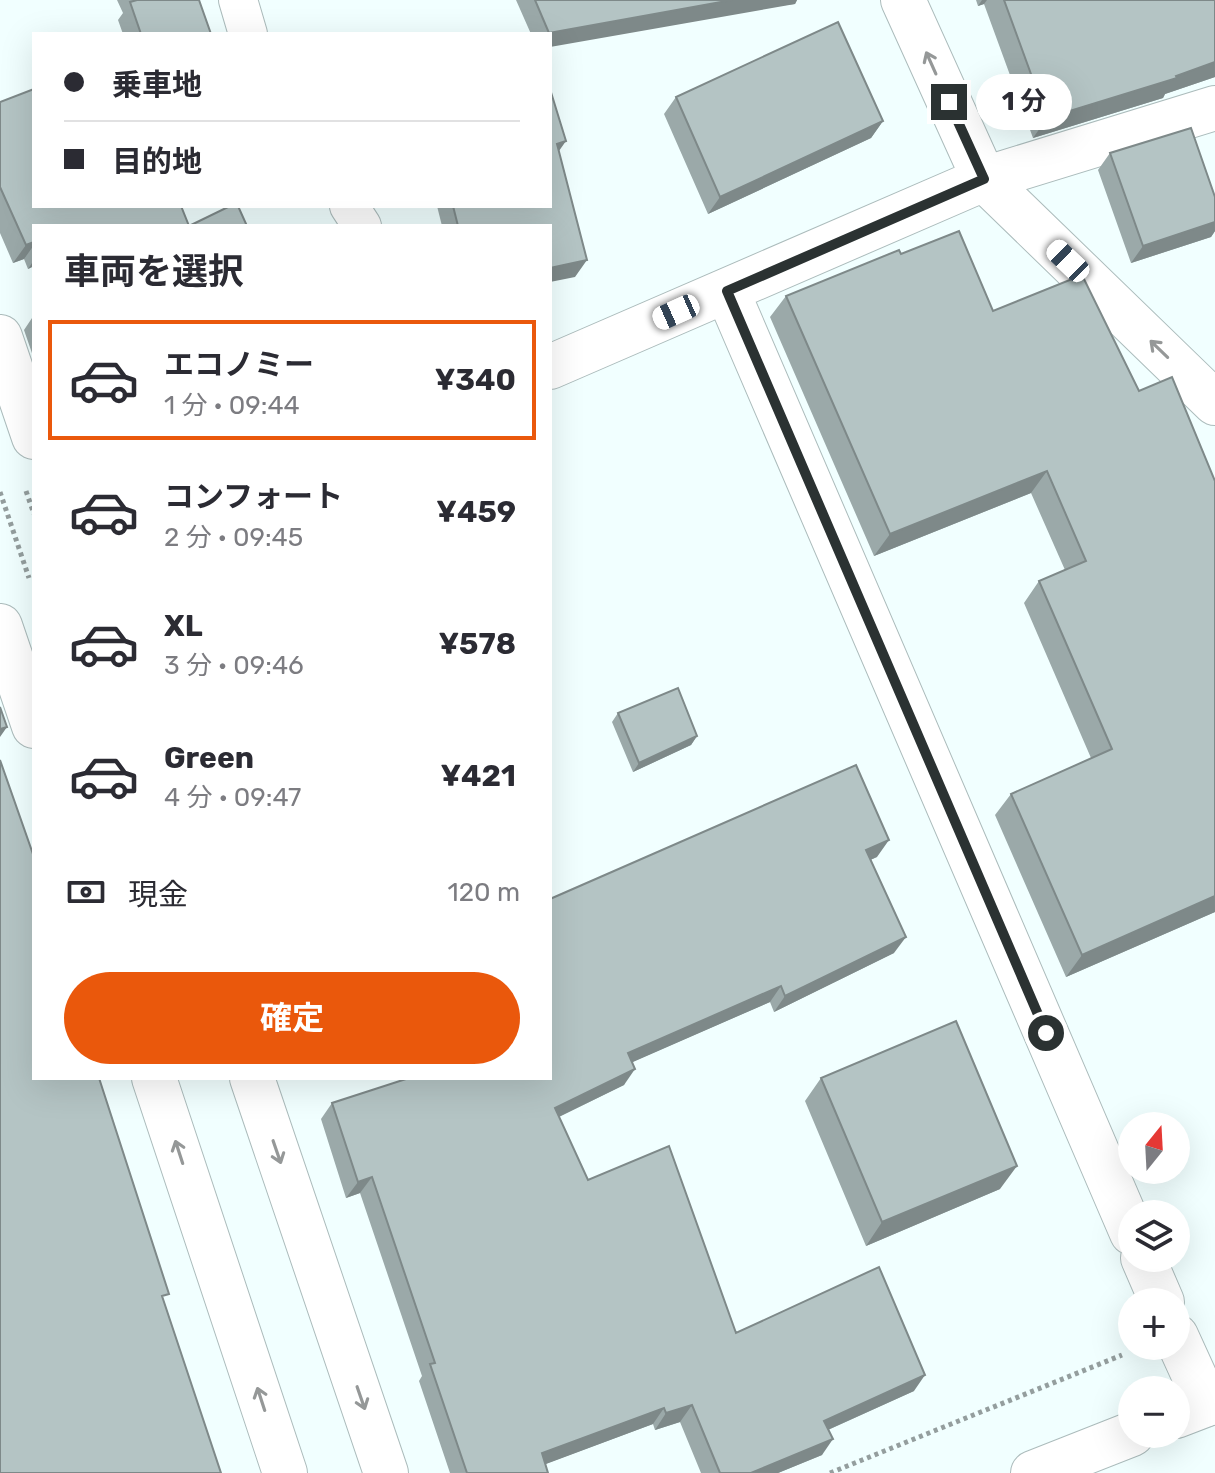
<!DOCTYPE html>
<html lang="ja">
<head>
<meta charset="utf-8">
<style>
	body { margin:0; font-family:Rubik,"Noto Sans JP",sans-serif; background:#f2f2f3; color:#2b2b33; height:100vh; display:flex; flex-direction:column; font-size:30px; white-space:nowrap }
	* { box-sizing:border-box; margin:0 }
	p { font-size:26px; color:#7c7c81 }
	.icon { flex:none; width:44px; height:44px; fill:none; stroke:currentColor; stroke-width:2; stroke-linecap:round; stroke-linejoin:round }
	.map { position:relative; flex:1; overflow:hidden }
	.panel { position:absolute; left:32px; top:224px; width:520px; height:856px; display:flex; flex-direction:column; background:#fff; border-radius:0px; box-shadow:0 8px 32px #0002 }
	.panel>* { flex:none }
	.guide { position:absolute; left:32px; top:32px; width:520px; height:176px; border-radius:0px; box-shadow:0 8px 32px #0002; display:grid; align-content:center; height:176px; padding:0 32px; background:#fff }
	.needle { width:52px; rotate:18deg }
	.tools { position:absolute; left:1118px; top:1112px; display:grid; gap:16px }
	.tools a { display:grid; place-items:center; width:72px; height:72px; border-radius:50%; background:#fff; box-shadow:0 8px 32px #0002; font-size:40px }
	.end { position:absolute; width:36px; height:36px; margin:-18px; border:10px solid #2b3232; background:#fff; box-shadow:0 0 0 4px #fff }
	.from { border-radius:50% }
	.bubble { position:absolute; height:56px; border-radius:28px; background:#fff; box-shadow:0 8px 32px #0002; font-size:26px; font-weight:700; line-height:56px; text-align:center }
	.car { position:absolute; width:24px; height:48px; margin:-24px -12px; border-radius:10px; box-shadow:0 0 6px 2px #0007; background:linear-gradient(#fff 24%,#345 0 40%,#fff 0 76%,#345 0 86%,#fff 0) }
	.guide b { display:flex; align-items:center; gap:28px; height:76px; font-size:30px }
	.guide b+b { border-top:2px solid #e1e1e2 }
	.guide i { width:20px; height:20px; background:#2b2b33 }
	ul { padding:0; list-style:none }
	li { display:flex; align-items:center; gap:24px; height:120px; margin:0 16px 12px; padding:0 16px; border:4px solid transparent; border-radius:0px }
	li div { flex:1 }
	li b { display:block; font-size:30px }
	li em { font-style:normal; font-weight:700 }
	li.active { border-color:#ea580c }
	li>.icon { width:72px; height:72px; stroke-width:1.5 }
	h2 { padding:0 32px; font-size:36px; line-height:96px }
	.pay { display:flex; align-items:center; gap:20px; height:88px; padding:0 32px; font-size:30px }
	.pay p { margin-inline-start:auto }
	.action { display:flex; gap:16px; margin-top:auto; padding:16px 32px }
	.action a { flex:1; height:92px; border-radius:48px; background:#ea580c; color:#fff; font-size:32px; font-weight:700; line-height:92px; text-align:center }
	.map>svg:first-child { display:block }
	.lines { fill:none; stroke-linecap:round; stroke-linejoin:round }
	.service-casing { stroke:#acbcbc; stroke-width:40 }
	.minor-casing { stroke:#acbcbc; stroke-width:46 }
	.tertiary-casing { stroke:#acbcbc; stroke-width:46 }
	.path { stroke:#949e9e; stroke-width:5; stroke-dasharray:4 4; stroke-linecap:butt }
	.service { stroke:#fff; stroke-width:38 }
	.minor { stroke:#fff; stroke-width:44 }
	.tertiary { stroke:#fff; stroke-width:44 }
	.wall { fill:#9ba9a9 }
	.shaded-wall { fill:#7e8989 }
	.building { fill:#b4c4c4; stroke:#7e8989; stroke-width:2 }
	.oneway { stroke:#959898 }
	.route { stroke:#2b3232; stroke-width:10 }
</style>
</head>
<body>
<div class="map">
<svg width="1215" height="1473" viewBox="0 0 1215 1473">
	<rect width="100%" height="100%" fill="#f1ffff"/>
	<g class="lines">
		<defs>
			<path id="service" d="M238,0L248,34
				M349,206L362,226"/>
			<path id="minor" d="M903,0L984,179L1215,403
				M727,291L1132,1233
				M0,337L34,437
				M550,367L984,179L1215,108
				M0,626L34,726
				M154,1078L285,1473
				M252,1078L386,1473
				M1143,1258L1162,1302
				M1176,1336L1207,1404"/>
			<path id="tertiary" d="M1176,1416L1215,1401
				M1033,1473L1132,1434"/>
		</defs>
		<!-- service casing -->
		<use href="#service" class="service-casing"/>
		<!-- minor casing -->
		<use href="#minor" class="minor-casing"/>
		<!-- tertiary casing -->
		<use href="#tertiary" class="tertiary-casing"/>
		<!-- path -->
		<path class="path" d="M26,491L34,514
			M0,492L29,578
			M830,1473L1122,1355"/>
		<!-- service -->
		<use href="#service" class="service"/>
		<!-- minor -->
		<use href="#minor" class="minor"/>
		<!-- tertiary -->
		<use href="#tertiary" class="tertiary"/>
	</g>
	<!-- wall -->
	<path class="wall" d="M117,0H199L211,34H123L118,20L123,13Z
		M516,0H797L795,4L550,34H531Z
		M976,0H1215V77L1165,94L1163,98L1033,138L984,4L978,6Z
		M676,97L883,121L871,138L708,214L664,114Z
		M0,102L34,226V266L28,269L24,259L13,263L0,233Z
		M559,152L575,277L550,226H442L437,206H550Z
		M1110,153L1215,197V231L1211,237L1131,263L1098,170Z
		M901,254L993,311L1215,912L1066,977L995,815L1011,794L1091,758L1024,603L1039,581L1065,570L1031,493L874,556L770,317L786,296Z
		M34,315V359L24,330Z
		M618,713L697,736L691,745L633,772L612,722Z
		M877,857L870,860L894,953L774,1012L770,1002L632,1062L624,1085L559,1117L588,1180L736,1333L914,1391L828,1430L822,1455L778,1473H701L680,1422L655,1430L653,1424L545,1464L548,1473H450L419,1381L422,1376L360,1193L346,1198L321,1119L332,1103L550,1078V899Z
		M821,1078L1000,1189L866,1246L805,1101Z"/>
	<!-- shaded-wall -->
	<path class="shaded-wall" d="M732,0H797L795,4L550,47V34H548L549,33Z
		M982,0H987L984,4L978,6Z
		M1215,62V77L1165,94L1163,98L1033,138L1047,118Z
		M883,121L871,138L708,214L720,197Z
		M566,141L554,158L557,144Z
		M1215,222V231L1211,237L1131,263L1143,246Z
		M34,242V245L24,259L13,263L26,245Z
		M34,260V266L28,269Z
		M587,260L575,277L550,282V268Z
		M1047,471L1031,493L874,556L890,534Z
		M7,727L0,737V729Z
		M697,736L691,745L633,772L639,763Z
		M889,840L877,857L854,867L866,850Z
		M1215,896V912L1066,977L1082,955Z
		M906,937L894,953L774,1012L785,996Z
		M781,986L770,1002L617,1069L628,1053Z
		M635,1069L624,1085L544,1124L555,1108Z
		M1017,1166L1000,1189L866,1246L882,1222Z
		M372,1177L360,1193L346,1198L358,1182Z
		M925,1375L914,1391L812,1437L824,1421Z
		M692,1405L680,1422L655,1430L666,1413Z
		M664,1408L653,1424L530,1470L542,1453Z
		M833,1439L822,1455L778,1473H751Z"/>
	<!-- building -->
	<path class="building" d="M137,0H199L211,34H141L130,2Z
		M535,0H732L549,33Z
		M1004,0H1215V62L1176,76L1177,78L1047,118Z
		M838,22L883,121L720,197L676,97Z
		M34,89V206H181L189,226H34V242L26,245L0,187V102Z
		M550,89L566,141L557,144L587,260L550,268V226H458L453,206H550Z
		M1191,128L1215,197V222L1143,246L1110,153Z
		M230,206H238L247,226H189Z
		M959,231L993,311L1082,275L1139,391L1172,377L1215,481V896L1082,955L1011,794L1112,749L1039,581L1086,561L1047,471L890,534L786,296L899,250L901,254Z
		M678,688L697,736L639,763L618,713Z
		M0,707L7,727L0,729Z
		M0,760L34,857V1078H99L169,1294L162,1296L221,1473H0Z
		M856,765L889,840L866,850L906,937L785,996L781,986L628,1053L635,1069L555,1108L588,1180L669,1146L736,1333L879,1267L925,1375L824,1421L833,1439L751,1473H720L692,1405L666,1413L664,1408L542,1453L548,1473H467L430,1364L435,1363L372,1177L358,1182L332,1103L409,1078H550V899Z
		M956,1021L1017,1166L882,1222L821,1078Z"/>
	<!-- one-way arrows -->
	<defs><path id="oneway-shaft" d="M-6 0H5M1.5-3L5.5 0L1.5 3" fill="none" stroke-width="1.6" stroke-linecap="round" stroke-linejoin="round" transform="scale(2)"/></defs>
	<g class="oneway">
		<use href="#oneway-shaft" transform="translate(931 63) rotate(-114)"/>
		<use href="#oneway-shaft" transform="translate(1159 349) rotate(-136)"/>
		<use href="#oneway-shaft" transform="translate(179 1152) rotate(-108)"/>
		<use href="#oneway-shaft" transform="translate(277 1152) rotate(71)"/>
		<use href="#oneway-shaft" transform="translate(361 1398) rotate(71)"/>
		<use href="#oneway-shaft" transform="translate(261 1399) rotate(-108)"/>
	</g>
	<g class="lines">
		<!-- route -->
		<path class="route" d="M949,102L984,179L727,291L1046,1033"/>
	</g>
</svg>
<div class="tools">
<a><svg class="needle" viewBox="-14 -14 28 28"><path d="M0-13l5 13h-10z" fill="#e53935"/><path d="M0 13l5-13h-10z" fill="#7c7c81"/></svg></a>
<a><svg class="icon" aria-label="layers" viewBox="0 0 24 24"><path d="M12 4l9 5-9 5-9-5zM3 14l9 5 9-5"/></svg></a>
<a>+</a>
<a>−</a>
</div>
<i class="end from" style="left:1046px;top:1033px"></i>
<i class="end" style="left:949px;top:102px"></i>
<div class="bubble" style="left:976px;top:74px;width:96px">1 分</div>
<i class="car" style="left:1068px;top:261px;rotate:314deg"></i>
<i class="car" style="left:676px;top:312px;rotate:246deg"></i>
<div class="guide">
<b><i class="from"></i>乗車地</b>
<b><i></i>目的地</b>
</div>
<section class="panel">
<h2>車両を選択</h2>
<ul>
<li class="active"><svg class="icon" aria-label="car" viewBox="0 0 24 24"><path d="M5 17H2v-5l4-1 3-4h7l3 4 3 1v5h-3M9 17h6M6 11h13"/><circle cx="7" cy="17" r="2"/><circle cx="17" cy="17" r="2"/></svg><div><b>エコノミー</b><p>1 分 · 09:44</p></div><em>¥340</em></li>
<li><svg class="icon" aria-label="car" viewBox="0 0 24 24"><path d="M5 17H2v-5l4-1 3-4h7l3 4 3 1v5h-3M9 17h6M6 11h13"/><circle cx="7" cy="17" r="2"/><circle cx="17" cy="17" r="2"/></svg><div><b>コンフォート</b><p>2 分 · 09:45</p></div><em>¥459</em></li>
<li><svg class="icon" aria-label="car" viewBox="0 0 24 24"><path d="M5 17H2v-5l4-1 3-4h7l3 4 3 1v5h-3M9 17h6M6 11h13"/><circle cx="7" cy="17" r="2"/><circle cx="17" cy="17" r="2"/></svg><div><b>XL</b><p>3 分 · 09:46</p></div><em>¥578</em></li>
<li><svg class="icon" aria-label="car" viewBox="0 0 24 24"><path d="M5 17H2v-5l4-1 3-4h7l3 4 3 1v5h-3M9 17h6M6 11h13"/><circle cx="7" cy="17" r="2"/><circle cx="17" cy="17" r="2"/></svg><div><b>Green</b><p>4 分 · 09:47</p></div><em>¥421</em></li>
</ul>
<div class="pay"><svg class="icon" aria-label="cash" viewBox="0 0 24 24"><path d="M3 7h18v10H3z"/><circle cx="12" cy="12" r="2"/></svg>現金<p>120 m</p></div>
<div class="action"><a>確定</a></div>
</section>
</div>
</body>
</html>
